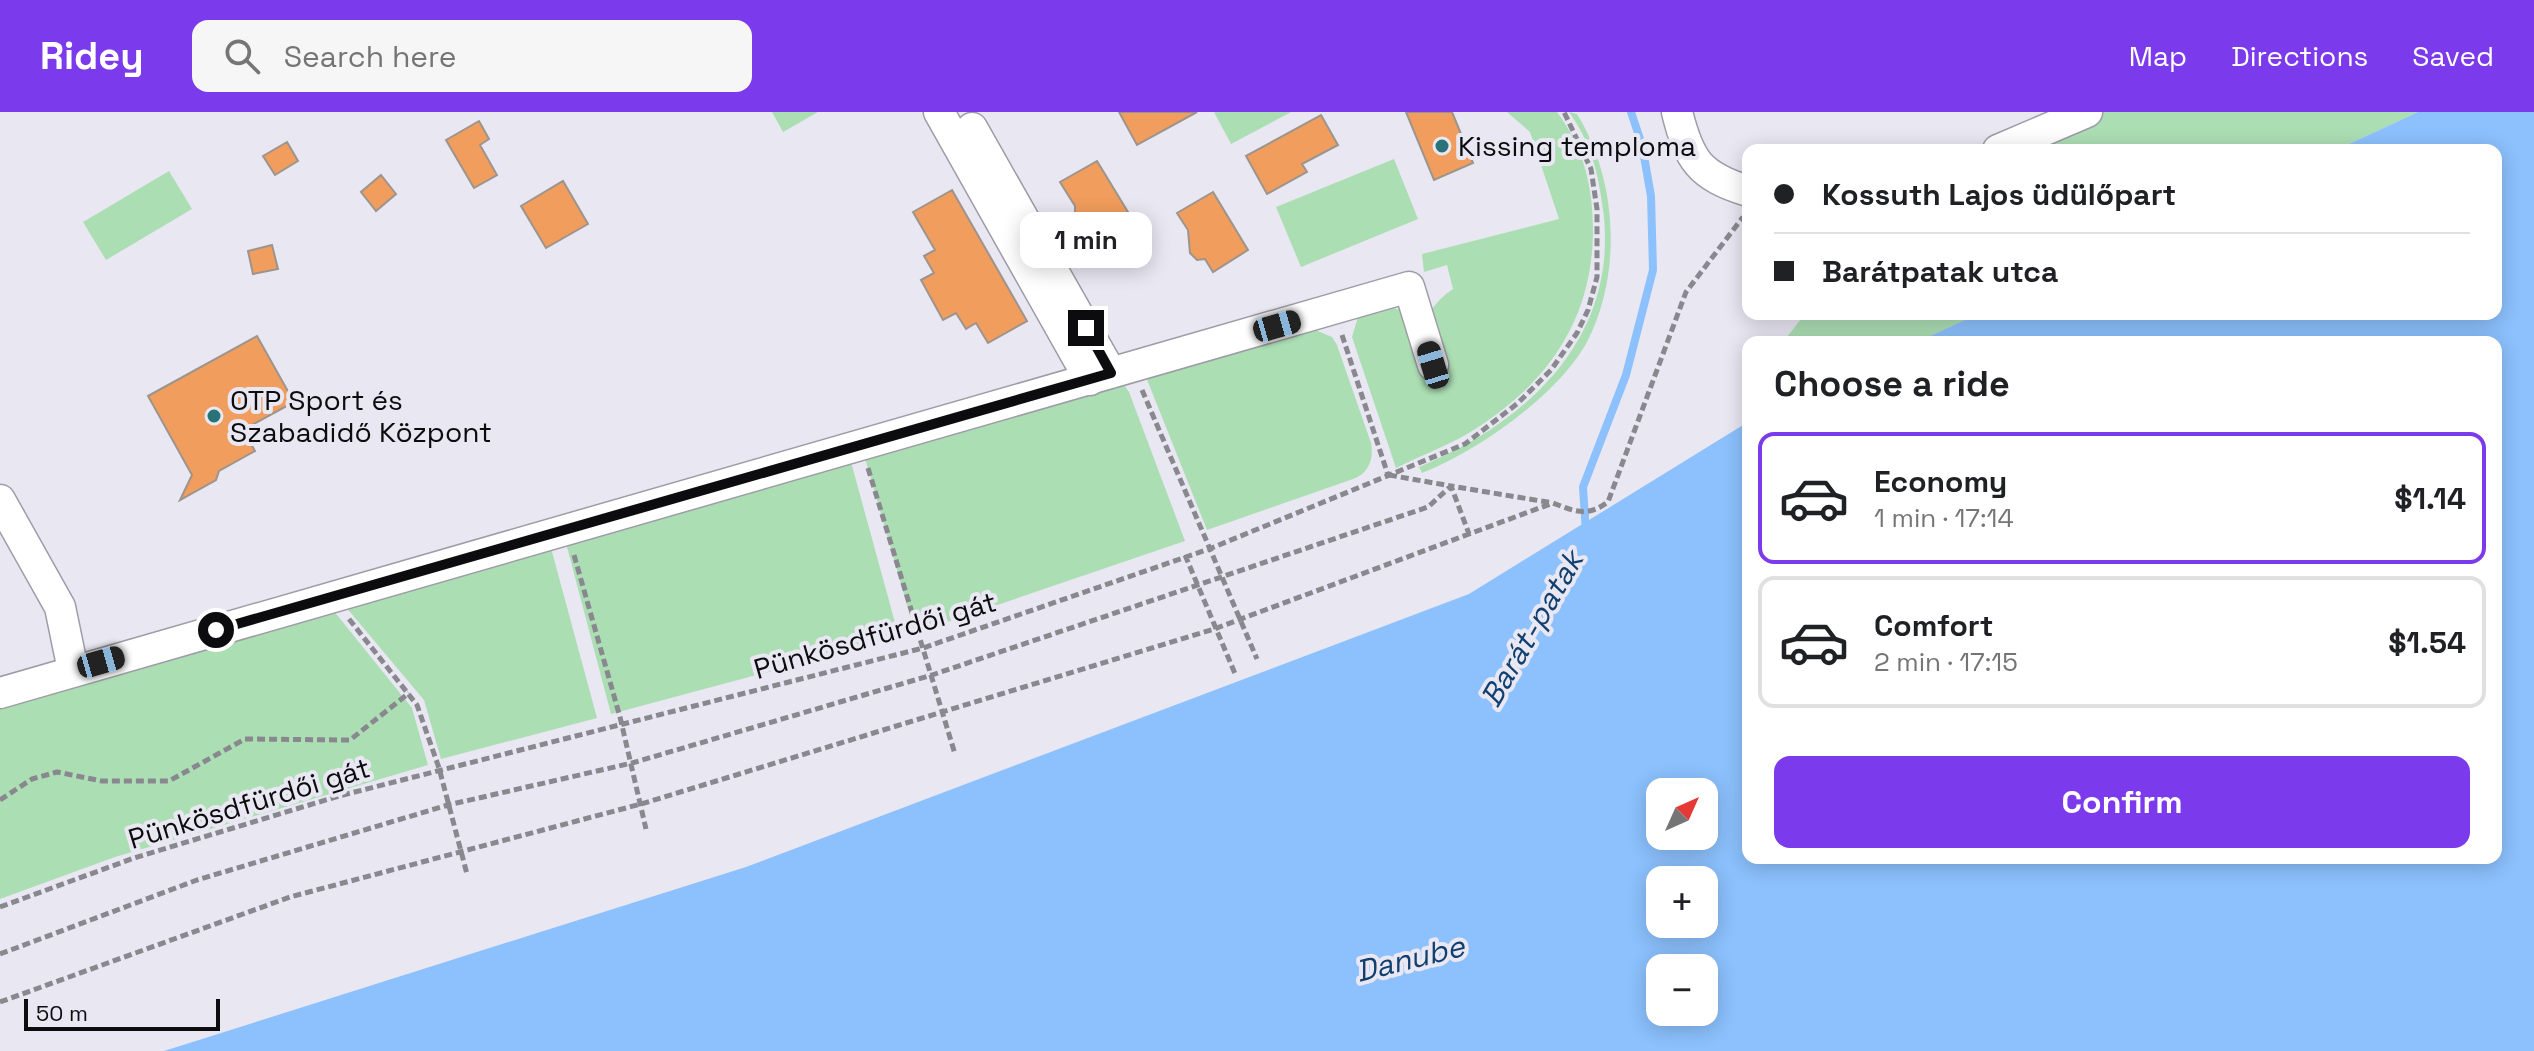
<!DOCTYPE html>
<html lang="en">
<head>
<meta charset="utf-8">
<style>
	body { margin:0; font-family:"Space Grotesk",sans-serif; background:#f6f6f6; color:#202124; height:100vh; display:flex; flex-direction:column; font-size:30px; white-space:nowrap }
	* { box-sizing:border-box; margin:0 }
	p { font-size:26px; color:#757577 }
	.icon { flex:none; width:44px; height:44px; fill:none; stroke:currentColor; stroke-width:2; stroke-linecap:round; stroke-linejoin:round }
	.map { position:relative; flex:1; overflow:hidden }
	.panel { position:absolute; left:1742px; top:224px; width:760px; height:528px; display:flex; flex-direction:column; background:#fff; border-radius:16px; box-shadow:0 4px 20px #0003 }
	.panel>* { flex:none }
	.banner { position:absolute; left:1742px; top:32px; width:760px; height:176px; border-radius:16px; box-shadow:0 4px 20px #0003; display:grid; align-content:center; height:176px; padding:0 32px; background:#fff }
	.needle { width:52px; rotate:45deg }
	.tools { position:absolute; left:1646px; top:666px; display:grid; gap:16px }
	.tools a { display:grid; place-items:center; width:72px; height:72px; border-radius:16px; background:#fff; box-shadow:0 4px 20px #0003; font-size:40px }
	.scale { position:absolute; left:24px; bottom:20px; width:196px; box-sizing:border-box; padding-left:8px; border:4px solid #0c0c0f; border-top:0; font-size:22px; line-height:28px; white-space:nowrap; color:#0c0c0f; -webkit-text-stroke:6px #e8e7f2; paint-order:stroke }
	.end { position:absolute; width:36px; height:36px; margin:-18px; border:10px solid #0c0c0f; background:#fff; box-shadow:0 0 0 4px #fff }
	.from { border-radius:50% }
	.bubble { position:absolute; height:56px; border-radius:16px; background:#fff; box-shadow:0 4px 20px #0003; font-size:26px; font-weight:700; line-height:56px; text-align:center }
	.car { position:absolute; width:24px; height:48px; margin:-24px -12px; border-radius:10px; box-shadow:0 0 6px 2px #0007; background:linear-gradient(#222 24%,#8ab4d8 0 40%,#222 0 76%,#8ab4d8 0 86%,#222 0) }
	.banner b { display:flex; align-items:center; gap:28px; height:76px; font-size:30px }
	.banner b+b { border-top:2px solid #e0e0e0 }
	.banner i { width:20px; height:20px; background:#202124 }
	ul { padding:0; list-style:none }
	li { display:flex; align-items:center; gap:24px; height:132px; margin:0 16px 12px; padding:0 16px; border:4px solid #e0e0e0; border-radius:16px }
	li div { flex:1 }
	li b { display:block; font-size:30px }
	li em { font-style:normal; font-weight:700 }
	li.on { border-color:#7c3aed }
	li>.icon { width:72px; height:72px; stroke-width:1.5 }
	h2 { padding:0 32px; font-size:36px; line-height:96px }
	.primary-button { display:flex; gap:16px; margin-top:auto; padding:16px 32px }
	.primary-button a { flex:1; height:92px; border-radius:16px; background:#7c3aed; color:#fff; font-size:32px; font-weight:700; line-height:92px; text-align:center }
	header { display:flex; align-items:center; gap:48px; box-sizing:border-box; height:112px; padding:0 40px; background:#7c3aed; color:#fff }
	header strong { font-size:38px }
	nav { display:flex; gap:44px; margin-inline-start:auto; font-size:28px }
	.search { width:560px; height:72px; background:#f6f6f6; display:flex; align-items:center; gap:20px; box-sizing:border-box; padding:0 28px; border-radius:16px; color:#757577; font-size:30px }
	.map>svg:first-child { display:block }
	.green { fill:#acdeb4 }
	.water { fill:#8cc1fd; fill-rule:evenodd }
	.lines { fill:none; stroke-linecap:round; stroke-linejoin:round }
	.stream { stroke:#8cc1fd; stroke-width:8 }
	.building { fill:#f19d5d; stroke:#9d948d; stroke-width:2 }
	.minor-casing { stroke:#9e9ca7; stroke-width:33 }
	.path { stroke:#89888f; stroke-width:5; stroke-dasharray:8 4; stroke-linecap:butt }
	.minor { stroke:#fff; stroke-width:30 }
	.route { stroke:#0c0c0f; stroke-width:10 }
	.poi-dot { fill:#287278; stroke:#e8e7f2; stroke-width:3 }
	.labels { text-anchor:middle; stroke-width:8; stroke-linejoin:round; paint-order:stroke }
	.poi-label { font-size:28px; fill:#0c0c0f; stroke:#e8e7f2; text-anchor:start }
	.street-label { font-size:28px; fill:#0c0c0f; stroke:#e8e7f2 }
	.water-label { font-size:30px; font-style:italic; fill:#114070; stroke:#e8e7f2 }
</style>
</head>
<body>
<header>
<strong>Ridey</strong>
<div class="search"><svg class="icon" aria-label="search" viewBox="0 0 24 24"><circle cx="10" cy="10" r="6"/><path d="M15 15l6 6"/></svg>Search here</div>
<nav><a>Map</a><a>Directions</a><a>Saved</a></nav>
</header>
<div class="map">
<svg width="2534" height="939" viewBox="0 0 2534 939">
	<rect width="100%" height="100%" fill="#e8e7f2"/>
	<!-- green -->
	<path class="green" d="M772,0H818L783,20Z
		M1214,0H1291L1231,32Z
		M1507,0H1557C1584,36 1593,75 1593,120C1592,211 1545,275 1467,322C1445,335 1419,344 1396,356L1352,225L1358,205L1379,191L1400,198L1412,222C1427,206 1435,188 1453,177L1447,153L1424,160L1422,142L1559,107L1530,20Z
		M1569,0L1577,2C1617,67 1623,160 1587,230C1559,282 1477,340 1422,361L1419,355C1528,310 1620,225 1603,97C1598,60 1591,31 1569,0Z
		M2087,0H2418L2336,38H1998Z
		M1394,47L1418,107L1301,155L1276,95Z
		M169,59L192,97L106,148L83,110Z
		M1805,202H1978L1917,230H1783Z
		M1313,217L1332,225L1337,233L1371,331C1374,347 1369,361 1353,367L1207,418L1146,265Z
		M1122,270L1129,280L1185,429L915,521L865,346Z
		M851,350L899,525L611,602L566,431Z
		M551,436L597,606L441,647L424,588L345,494Z
		M333,498L412,596L428,653L115,745L0,787V592Z"/>
	<!-- water -->
	<path class="water" d="M2418,0H2534V939H164L746,755L1469,482L1748,310V746H2496V230H1917L1978,202H2496V38H2336ZM1660,680H1704V724H1660ZM1660,768H1704V812H1660ZM1660,856H1704V900H1660Z"/>
	<g class="lines">
		<!-- stream -->
		<path class="stream" d="M1586,421L1583,375L1626,263L1653,158L1651,84L1642,33L1631,0"/>
	</g>
	<!-- building -->
	<path class="building" d="M1119,0H1197L1137,33Z
		M1406,0H1452L1473,51L1434,68Z
		M1321,3L1338,33L1302,52L1307,60L1267,82L1246,44Z
		M479,9L489,27L480,33L497,63L474,76L446,28Z
		M287,30L298,49L275,63L263,44Z
		M1097,49L1134,110L1097,132L1090,120L1075,112V94L1060,70Z
		M381,63L396,82L376,99L361,80Z
		M563,69L588,112L546,136L521,94Z
		M952,78L1027,209L988,231L976,211L966,217L956,201L943,208L921,168L934,161L924,144L935,138L913,100Z
		M1213,80L1248,138L1213,160L1205,147L1197,148L1190,141L1188,118L1177,101Z
		M272,133L278,157L253,162L248,139Z
		M257,224L294,290L243,318L255,339L219,359L216,368L180,388L192,363L148,284Z"/>
	<g class="lines">
		<defs>
			<path id="minor" d="M939,0L1090,268
				M1677,0C1689,48 1699,64 1748,79
				M972,16L1111,261
				M1998,38L2087,0
				M0,388L60,495L73,558
				M0,581L1409,175L1433,253"/>
		</defs>
		<!-- minor casing -->
		<use href="#minor" class="minor-casing"/>
		<!-- path -->
		<path class="path" d="M1342,223L1388,363
			M1142,278L1257,547
			M868,356L955,642
			M1389,363L1451,374L1469,422L1553,391C1576,400 1587,405 1608,390L1686,180L1743,105
			M574,443L620,605L646,717
			M1185,443L1236,564
			M349,507L417,593L439,656L467,762
			M0,688L32,667L57,660L102,669H169L245,627L350,628L409,581
			M0,795L134,746L339,684L923,536L1209,437L1465,332L1518,291L1551,258L1577,221L1588,198L1597,165V97L1591,57L1564,0
			M0,842L197,768L448,693L632,651L932,563L1428,395L1451,374L1553,391
			M0,890L290,785L641,692L1214,517L1469,422"/>
		<!-- minor -->
		<use href="#minor" class="minor"/>
	</g>
	<g class="lines">
		<!-- route -->
		<path class="route" d="M216,518L1111,261L1086,216"/>
	</g>
	<!-- markers -->
	<g class="poi-dot">
		<circle cx="1442" cy="34" r="8"/>
		<circle cx="214" cy="304" r="8"/>
	</g>
	<g class="labels">
		<!-- poi labels -->
		<g class="poi-label">
			<text x="1458" y="44">Kissing temploma</text>
			<text x="230" y="298">OTP Sport és<tspan x="230" dy="32">Szabadidő Központ</tspan></text>
		</g>
		<!-- street labels -->
		<g class="street-label">
			<text transform="translate(875 523) rotate(-16)" y="10">Pünkösdfürdői gát</text>
			<text transform="translate(249 691) rotate(-17)" y="10">Pünkösdfürdői gát</text>
		</g>
		<!-- water labels -->
		<g class="water-label">
			<text transform="translate(1532 517) rotate(-60)" y="10">Barát-patak</text>
			<text transform="translate(1410 847) rotate(-14)" y="10">Danube</text>
		</g>
	</g>
</svg>
<div class="tools">
<a><svg class="needle" viewBox="-14 -14 28 28"><path d="M0-13l5 13h-10z" fill="#e53935"/><path d="M0 13l5-13h-10z" fill="#757577"/></svg></a>
<a>+</a>
<a>−</a>
</div>
<div class="scale">50 m</div>
<i class="end from" style="left:216px;top:518px"></i>
<i class="end" style="left:1086px;top:216px"></i>
<div class="bubble" style="left:1020px;top:100px;width:132px">1 min</div>
<i class="car" style="left:1277px;top:214px;rotate:74deg"></i>
<i class="car" style="left:1433px;top:253px;rotate:343deg"></i>
<i class="car" style="left:101px;top:550px;rotate:74deg"></i>
<div class="banner">
<b><i class="from"></i>Kossuth Lajos üdülőpart</b>
<b><i></i>Barátpatak utca</b>
</div>
<section class="panel">
<h2>Choose a ride</h2>
<ul>
<li class="on"><svg class="icon" aria-label="car" viewBox="0 0 24 24"><path d="M5 17H2v-5l4-1 3-4h7l3 4 3 1v5h-3M9 17h6M6 11h13"/><circle cx="7" cy="17" r="2"/><circle cx="17" cy="17" r="2"/></svg><div><b>Economy</b><p>1 min · 17:14</p></div><em>$1.14</em></li>
<li><svg class="icon" aria-label="car" viewBox="0 0 24 24"><path d="M5 17H2v-5l4-1 3-4h7l3 4 3 1v5h-3M9 17h6M6 11h13"/><circle cx="7" cy="17" r="2"/><circle cx="17" cy="17" r="2"/></svg><div><b>Comfort</b><p>2 min · 17:15</p></div><em>$1.54</em></li>
</ul>
<div class="primary-button"><a>Confirm</a></div>
</section>
</div>
</body>
</html>
